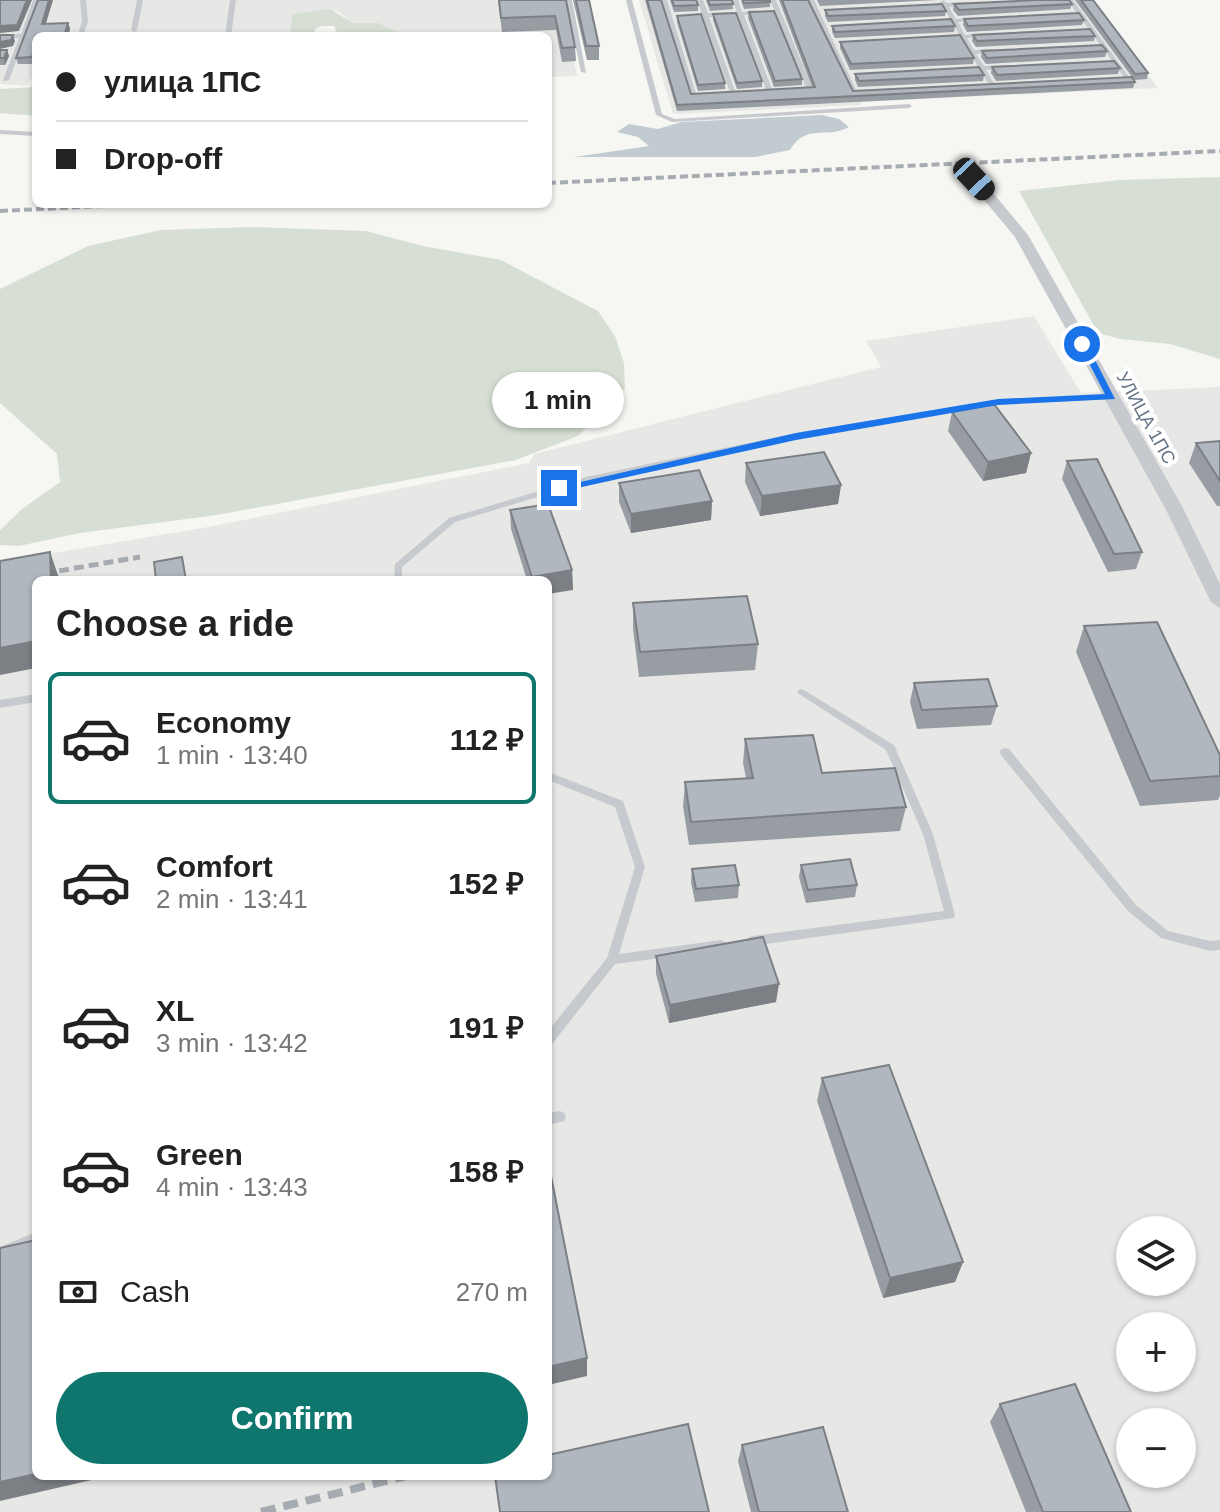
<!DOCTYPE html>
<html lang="en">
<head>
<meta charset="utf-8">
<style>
	body { margin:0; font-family:Helvetica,sans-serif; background:#f2f2f2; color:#222; height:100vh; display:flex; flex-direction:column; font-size:30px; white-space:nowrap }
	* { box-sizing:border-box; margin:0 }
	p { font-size:26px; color:#767676 }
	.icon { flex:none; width:44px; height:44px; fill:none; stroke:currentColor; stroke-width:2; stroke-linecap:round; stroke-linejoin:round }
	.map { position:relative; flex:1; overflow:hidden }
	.drawer { position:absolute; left:32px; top:576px; width:520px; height:904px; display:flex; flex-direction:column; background:#fff; border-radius:12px; box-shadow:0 2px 6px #0004 }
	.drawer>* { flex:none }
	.banner { position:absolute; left:32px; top:32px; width:520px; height:176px; border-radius:12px; box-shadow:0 2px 6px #0004; display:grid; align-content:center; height:176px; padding:0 24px; background:#fff }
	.fabs { position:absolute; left:1116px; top:1216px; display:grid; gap:16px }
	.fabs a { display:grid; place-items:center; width:80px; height:80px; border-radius:50%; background:#fff; box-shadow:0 2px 6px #0004; font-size:40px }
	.end { position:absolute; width:36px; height:36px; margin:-18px; border:10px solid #1a73e8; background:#fff; box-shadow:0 0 0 4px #fff }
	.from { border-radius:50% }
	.bubble { position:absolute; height:56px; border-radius:28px; background:#fff; box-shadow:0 2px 6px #0004; font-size:26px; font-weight:700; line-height:56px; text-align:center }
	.car { position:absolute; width:24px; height:48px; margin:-24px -12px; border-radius:10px; box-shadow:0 0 6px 2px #0007; background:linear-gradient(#222 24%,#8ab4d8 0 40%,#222 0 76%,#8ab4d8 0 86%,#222 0) }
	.banner b { display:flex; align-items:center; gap:28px; height:76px; font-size:30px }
	.banner b+b { border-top:2px solid #e0e0e0 }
	.banner i { width:20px; height:20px; background:#222 }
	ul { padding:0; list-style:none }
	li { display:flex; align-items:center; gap:24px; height:132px; margin:0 16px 12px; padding:0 8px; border:4px solid transparent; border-radius:12px }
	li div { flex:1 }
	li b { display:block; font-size:30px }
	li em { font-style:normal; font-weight:700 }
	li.on { border-color:#0f766e }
	li>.icon { width:72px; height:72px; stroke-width:1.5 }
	h2 { padding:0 24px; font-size:36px; line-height:96px }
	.pay { display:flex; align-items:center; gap:20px; height:88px; padding:0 24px; font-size:30px }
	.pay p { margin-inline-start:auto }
	.action { display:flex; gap:16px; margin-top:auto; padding:16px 24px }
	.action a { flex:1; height:92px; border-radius:48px; background:#0f766e; color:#fff; font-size:32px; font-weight:700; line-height:92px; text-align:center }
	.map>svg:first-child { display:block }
	.built { fill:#e7e8e6; fill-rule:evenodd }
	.green { fill:#d7dfd4 }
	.water { fill:#c2cbd1 }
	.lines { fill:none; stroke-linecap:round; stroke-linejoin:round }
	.service { fill:#c6c9cd; fill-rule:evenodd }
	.minor { fill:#c6c9cd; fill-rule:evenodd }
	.rail-far2 { stroke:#a6abb2; stroke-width:4; stroke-dasharray:8 4; stroke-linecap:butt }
	.rail-far1 { stroke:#a6abb2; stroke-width:5; stroke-dasharray:10 5; stroke-linecap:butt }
	.rail { stroke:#a6abb2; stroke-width:8; stroke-dasharray:15 8; stroke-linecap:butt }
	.wall { fill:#989da3 }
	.shaded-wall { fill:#7c8085 }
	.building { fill:#b1b7be; stroke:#7c8085; stroke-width:2 }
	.route { fill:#1a73e8 }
	.labels { text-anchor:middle; stroke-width:8; stroke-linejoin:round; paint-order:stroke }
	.far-street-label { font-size:18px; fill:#647386; stroke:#fff }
</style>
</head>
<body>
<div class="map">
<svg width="1220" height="1512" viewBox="0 0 1220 1512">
	<rect width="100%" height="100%" fill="#f6f7f3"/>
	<!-- built -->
	<path class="built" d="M0,0H563L577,76L548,77V36H404L379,23H353L337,11L292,14L290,36H36V79H30L27,86L0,84Z
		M639,0H1092L1158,88L861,102V105L673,114Z
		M1034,316L1081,393L1220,387V1512H0V562L208,527L529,463L534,454L881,367L866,341ZM36,580H548V1476H36ZM1130,1230H1182V1282H1130ZM1130,1326H1182V1378H1130ZM1130,1422H1182V1474H1130Z"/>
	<!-- green -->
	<path class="green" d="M330,9L353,23H379L404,36H339L334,26H321L315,29L314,36H290L292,14Z
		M36,87V116L0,113V89Z
		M1220,177V359L1170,344L1120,339L1098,333L1019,191L1119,180Z
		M252,227L366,231L423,246L501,260L598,311L615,336L624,363L625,389L606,396L597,417L578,436L516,460L217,515L80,533L19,546L0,545V530L22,509L60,482L57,454L0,403V289L88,246L161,230Z"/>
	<!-- water -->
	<path class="water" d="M822,115L839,119L849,127C826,140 807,122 790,150L755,157H574L649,146L638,137L617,132L629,124L658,129L681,122Z"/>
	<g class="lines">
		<!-- service -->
		<path class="service" d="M33,0H39L9,80L4,81L3,80L19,38L0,39V35L21,34Z
			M80,0H86L88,21L83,36L78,35L82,21Z
			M137,0H143L137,30L134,32L131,30Z
			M230,0H236L231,36H225Z
			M566,0H572L586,73L581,72Z
			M626,0H632L662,114L675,119L909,104L912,106L909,108L672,122L656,115Z
			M661,0H667L696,94H706V96L694,98L691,96Z
			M697,0H703L708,13L737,12L732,0H738L742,12H762V14L760,15H744L773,92L772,93L767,92L738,16L709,17L736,94L731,95L703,17L688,18L685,16L688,14H702Z
			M770,0H776L813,90L812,91L800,92L797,90L806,88Z
			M808,0H814L856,90H865V92L854,94L851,92Z
			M943,0L947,3L966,2L969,4L966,6L949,7L956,19L974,18L977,20L974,22H958L965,35L987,33L990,35L987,37L967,38L974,50L994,49L997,51L994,53L976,54L984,66L1006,65L1009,67L1006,69L986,70L995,85L994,86H990L980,70L970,71L967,69L978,67L962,39L951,40L948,38L960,36L952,22L938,23L935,21L938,19H950L943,7L931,8L928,6L941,4L940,2Z
			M1067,0H1073L1130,78V80H1116V78L1124,77Z
			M0,130L36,132V136L0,134Z
			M1111,395L1115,397L1114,399L998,404L796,439L587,482L455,522L402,567V580H394L395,564L449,518L586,477L796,433L998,400Z
			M802,689L894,745L933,834L955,915L954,918L752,946L748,944L746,941L748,938L752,936L944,911L923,834L886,750L799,694L797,692L799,690Z
			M36,694V702L0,708V700Z
			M1005,748L1009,749L1136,905L1168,931L1210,941L1220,940V950L1210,951L1161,938L1128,911L1001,755L1000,752L1001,749Z
			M548,772L623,801L645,867L619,954L721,940L725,942L727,945L725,948L721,950L615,964L552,1044L548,1045V1031L607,958L635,867L615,807L548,780Z
			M560,1111L564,1113L566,1117L564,1121L548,1125V1113Z
			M36,1232V1244L0,1259V1247Z"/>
		<!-- minor -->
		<path class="minor" d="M969,176H979L1028,235L1183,508L1220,584V608L1211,602L1165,508L1015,237L969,182Z"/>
		<!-- rail-far2 -->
		<path class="rail-far2" d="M548,183L1220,151
			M0,211L142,204"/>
		<!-- rail-far1 -->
		<path class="rail-far1" d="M0,581L140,557"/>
		<!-- rail -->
		<path class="rail" d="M261,1512L406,1476"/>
	</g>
	<!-- wall -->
	<path class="wall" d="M53,0L45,24L68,23L70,29L68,36H36V55L33,64H18L16,58Z
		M498,0H566L575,47L576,61L562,62L556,30L502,32Z
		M573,0H589L599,46V60H587Z
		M645,0H661L691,94L812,87L779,0H808L853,91L1132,77L1075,0H1093L1148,73L1147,79L1134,80L1135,82L1133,88L677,111Z
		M670,0H696L698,5V11L674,12Z
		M706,0H732L733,9L710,11Z
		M741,0H770V7L744,9Z
		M817,0H938L820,6Z
		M954,4H1072L1070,9L958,16L953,10Z
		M825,10L946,11L945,16L828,22L825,16Z
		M749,12L802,79V85L774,87L748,18Z
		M713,14L762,81V87L737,89L713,20Z
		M677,16L725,83V89L698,91L677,22Z
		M964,19L1084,20L1082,25L967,32L963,25Z
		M832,26H955L954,32L835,38L832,32Z
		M973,35L1095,36L1094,41L976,47L972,41Z
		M840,42L974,58L973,64L850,70L840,48Z
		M0,50H7L9,56L5,65H0Z
		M982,51H1107L1105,57L986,64L981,57Z
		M992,67L1120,68L1118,74L996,81L991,73Z
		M855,74L984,75L983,81L858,87L855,80Z
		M952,412L1031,453L1026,473L983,481L948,431Z
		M1220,441V506H1217L1189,463L1196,443Z
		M1067,461L1142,552L1136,569L1108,572L1062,479Z
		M746,463L841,485L838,504L760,516L745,482Z
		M619,483L712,501L711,520L631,533L619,502Z
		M510,510L572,570L573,590L548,580H527L511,529Z
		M633,603L758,644L755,670L639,677L633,629Z
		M1084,626L1220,755V795L1218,800L1140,806L1076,652Z
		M914,683L997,706L991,725L917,729L910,702Z
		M745,739L822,773L906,807L900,831L689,845L683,806L685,782L746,778L743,763Z
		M801,865L857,885L855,897L806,903L799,877Z
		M692,869L739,885L738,898L695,902L691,882Z
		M656,956L776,1002L669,1023L656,974Z
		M822,1078L963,1262L955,1282L883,1298L817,1101Z
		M1000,1404L1131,1512H1026L990,1422Z
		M742,1445L848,1512H751L738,1461Z"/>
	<!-- shaded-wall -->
	<path class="shaded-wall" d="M27,0H32L19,31L0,33V26Z
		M49,0H53L44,30L42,24Z
		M68,23L70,29L68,36H64Z
		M13,35L15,41L13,46L0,49V42Z
		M35,44L36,55L33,64L32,57Z
		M7,50L9,56L5,65L4,58Z
		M1031,453L1026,473L983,481L988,462Z
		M841,485L838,504L760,516L762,496Z
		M712,501L711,520L631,533V514Z
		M50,552L59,578V580H51Z
		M572,570L573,590L548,594V580H532V577Z
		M36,641V668L0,675V648Z
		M779,984L776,1002L669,1023L670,1005Z
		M963,1262L955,1282L883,1298L890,1278Z
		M587,1358V1376L548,1385V1367Z
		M36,1474V1476H109L0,1501V1482Z"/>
	<!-- building -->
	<path class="building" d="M0,0H27L17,25L0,26Z
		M38,0H49L42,24L68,23L64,36H36V44L32,57L16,58Z
		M499,0H566L575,47L562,48L555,16L501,18Z
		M576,0H589L599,46H586Z
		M647,0H661L691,94L815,87L782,0H808L853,91L1132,77L1135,82L677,105Z
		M672,0H696L698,5L674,6Z
		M708,0H732L733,4L710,5Z
		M743,0H770V2L744,3Z
		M1039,0H1069L1072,4L959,10L954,4Z
		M1081,0H1093L1148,73L1135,74Z
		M942,4L946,11L828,16L825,10Z
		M774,11L802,79L775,81L749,12Z
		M736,13L762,81L737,83L713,14Z
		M1079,13L1084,20L968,26L964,19Z
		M701,14L725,83L698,85L677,16Z
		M951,19L955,26L835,32L832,26Z
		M1090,29L1095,36L977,41L973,35Z
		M0,35H13L11,40L0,42Z
		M960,35L974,58L851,64L840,42Z
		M1102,45L1107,51L987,58L982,51Z
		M0,50H7L4,58H0Z
		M1114,61L1120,68L997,75L992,67Z
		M979,67L984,75L859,81L855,74Z
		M994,404L1031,453L988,462L952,412Z
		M1220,441V481L1196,443Z
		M824,452L841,485L762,496L746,463Z
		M1097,459L1142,552L1114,554L1067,461Z
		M699,470L712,501L631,514L619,483Z
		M548,504L572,570L532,577L510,510Z
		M50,552L51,580H36V641L0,648V561Z
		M182,557L186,580H156L154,562Z
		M747,596L758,644L640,652L633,603Z
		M1157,622L1220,755V776L1150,781L1084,626Z
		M988,679L997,706L922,710L914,683Z
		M813,735L822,773L895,768L906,807L691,822L685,782L753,778L745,739Z
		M850,859L857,885L808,890L801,865Z
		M735,865L739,885L696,889L692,869Z
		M763,937L779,984L670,1005L656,956Z
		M889,1065L963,1262L890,1278L822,1078Z
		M548,1161L587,1358L548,1367Z
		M36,1240V1474L0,1482V1248Z
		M1075,1384L1131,1512H1043L1000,1404Z
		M688,1424L709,1512H500L495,1476H548V1455Z
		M823,1427L848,1512H759L742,1445Z"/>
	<!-- route -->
	<path class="route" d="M1078,342L1087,344L1115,399L998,405L796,440L559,492L554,488L796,433L998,399L1105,394Z"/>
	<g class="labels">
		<!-- far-street labels -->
		<g class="far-street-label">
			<text transform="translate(1146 418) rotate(61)" y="6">УЛИЦА 1ПС</text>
		</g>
	</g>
</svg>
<div class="fabs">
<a><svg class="icon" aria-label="layers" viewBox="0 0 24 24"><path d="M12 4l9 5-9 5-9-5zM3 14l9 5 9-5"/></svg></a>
<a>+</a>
<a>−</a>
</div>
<i class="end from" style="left:1082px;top:344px"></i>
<i class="end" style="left:559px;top:488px"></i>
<div class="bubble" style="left:492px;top:372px;width:132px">1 min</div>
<i class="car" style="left:974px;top:179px;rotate:137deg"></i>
<div class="banner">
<b><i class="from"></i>улица 1ПС</b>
<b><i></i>Drop-off</b>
</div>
<section class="drawer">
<h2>Choose a ride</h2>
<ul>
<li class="on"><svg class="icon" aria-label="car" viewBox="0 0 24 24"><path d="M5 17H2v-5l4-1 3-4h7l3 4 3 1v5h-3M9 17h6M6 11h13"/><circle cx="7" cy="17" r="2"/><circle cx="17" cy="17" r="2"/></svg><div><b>Economy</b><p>1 min · 13:40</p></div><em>112 ₽</em></li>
<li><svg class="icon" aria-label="car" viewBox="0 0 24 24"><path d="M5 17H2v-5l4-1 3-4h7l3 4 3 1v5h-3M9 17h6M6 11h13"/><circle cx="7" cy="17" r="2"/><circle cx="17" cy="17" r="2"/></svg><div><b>Comfort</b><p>2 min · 13:41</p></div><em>152 ₽</em></li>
<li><svg class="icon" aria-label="car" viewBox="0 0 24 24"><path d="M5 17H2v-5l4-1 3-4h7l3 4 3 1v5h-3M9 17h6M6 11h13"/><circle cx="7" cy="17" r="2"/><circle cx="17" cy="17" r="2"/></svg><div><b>XL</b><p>3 min · 13:42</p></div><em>191 ₽</em></li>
<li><svg class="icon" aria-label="car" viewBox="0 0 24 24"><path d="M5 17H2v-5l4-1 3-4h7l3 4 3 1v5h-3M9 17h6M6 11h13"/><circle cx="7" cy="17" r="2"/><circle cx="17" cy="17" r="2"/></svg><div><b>Green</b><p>4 min · 13:43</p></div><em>158 ₽</em></li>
</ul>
<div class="pay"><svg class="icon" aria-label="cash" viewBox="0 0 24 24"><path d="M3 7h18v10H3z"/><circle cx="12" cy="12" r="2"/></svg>Cash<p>270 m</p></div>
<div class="action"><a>Confirm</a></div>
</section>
</div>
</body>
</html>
